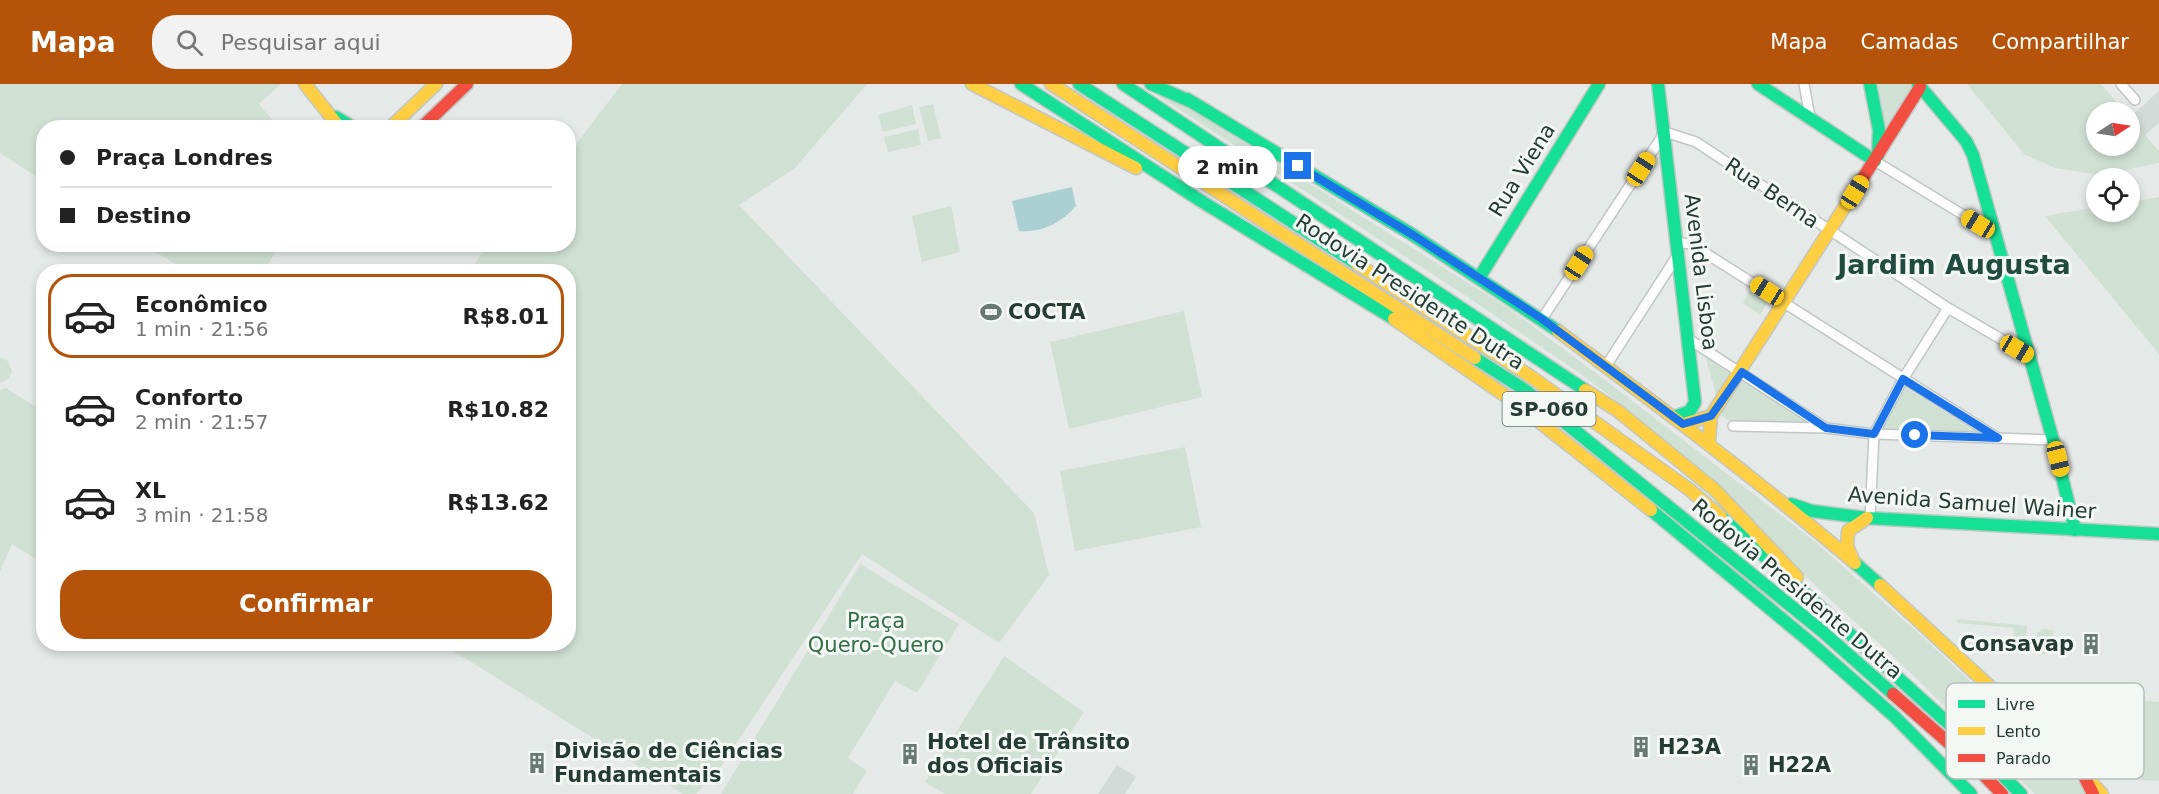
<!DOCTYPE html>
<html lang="pt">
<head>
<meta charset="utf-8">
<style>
	body { margin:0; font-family:"DejaVu Sans",sans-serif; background:#f2f2f2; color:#222; height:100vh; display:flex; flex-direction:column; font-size:22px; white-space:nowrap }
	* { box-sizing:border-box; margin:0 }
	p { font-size:20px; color:#767676 }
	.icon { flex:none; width:33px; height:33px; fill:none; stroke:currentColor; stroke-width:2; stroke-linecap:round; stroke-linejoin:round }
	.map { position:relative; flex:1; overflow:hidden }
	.details { position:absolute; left:36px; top:180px; width:540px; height:387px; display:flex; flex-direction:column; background:#fff; border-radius:24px; box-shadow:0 3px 9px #0003 }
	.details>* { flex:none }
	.guide { position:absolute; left:36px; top:36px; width:540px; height:132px; border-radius:24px; box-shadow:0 3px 9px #0003; display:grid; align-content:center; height:132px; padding:0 24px; background:#fff }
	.needle { width:39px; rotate:78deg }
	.controls { position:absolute; left:2086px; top:18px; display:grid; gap:12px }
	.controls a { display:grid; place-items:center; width:54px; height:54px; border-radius:50%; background:#fff; box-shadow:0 3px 9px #0003; font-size:30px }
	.end { position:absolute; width:27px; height:27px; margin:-14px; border:8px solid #1a73e8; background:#fff; box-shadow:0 0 0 3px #fff }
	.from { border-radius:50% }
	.bubble { position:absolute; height:42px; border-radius:21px; background:#fff; box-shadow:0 3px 9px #0003; font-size:20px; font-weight:700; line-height:42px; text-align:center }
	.car { position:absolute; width:18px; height:36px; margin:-18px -9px; border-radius:8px; box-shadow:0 0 4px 2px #0007; background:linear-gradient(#f5c518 24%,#345 0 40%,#f5c518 0 76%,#345 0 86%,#f5c518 0) }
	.guide b { display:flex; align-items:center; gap:21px; height:57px; font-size:22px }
	.guide b+b { border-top:2px solid #e0e0e0 }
	.guide i { width:15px; height:15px; background:#222 }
	ul { padding:10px 0 0; list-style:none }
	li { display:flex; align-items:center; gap:18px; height:84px; margin:0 12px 9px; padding:0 12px; border:3px solid transparent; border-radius:24px }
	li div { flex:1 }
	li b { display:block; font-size:22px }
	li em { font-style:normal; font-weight:700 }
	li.on { border-color:#b45309 }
	li>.icon { width:54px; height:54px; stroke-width:1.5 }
	.button { display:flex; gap:12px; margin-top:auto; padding:12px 24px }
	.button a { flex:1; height:69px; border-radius:24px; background:#b45309; color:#fff; font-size:24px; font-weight:700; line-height:69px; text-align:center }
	header { display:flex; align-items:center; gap:36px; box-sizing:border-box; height:84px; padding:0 30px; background:#b45309; color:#fff }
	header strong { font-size:28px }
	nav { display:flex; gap:33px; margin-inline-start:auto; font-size:21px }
	.search { width:420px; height:54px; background:#f2f2f2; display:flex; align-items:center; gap:15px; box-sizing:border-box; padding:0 21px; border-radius:24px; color:#767676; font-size:22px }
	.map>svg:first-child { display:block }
	.built { fill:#d3dad7 }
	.green { fill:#d0e1d4 }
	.water { fill:#aad0d3 }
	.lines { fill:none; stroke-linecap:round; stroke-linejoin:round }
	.street-casing { stroke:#c2c6c4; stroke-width:12 }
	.fast-casing { stroke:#c1c7c4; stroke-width:15 }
	.slow-casing { stroke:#c1c7c4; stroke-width:15 }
	.jam-casing { stroke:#c1c7c4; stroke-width:15 }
	.street { stroke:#fbfcfb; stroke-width:9 }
	.fast { stroke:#16e098; stroke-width:12 }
	.slow { stroke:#ffcf43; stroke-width:12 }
	.jam { stroke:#f24e42; stroke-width:12 }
	.route { stroke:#1a73e8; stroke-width:8 }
	.labels { text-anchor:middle; stroke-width:6; stroke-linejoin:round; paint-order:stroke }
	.shield { fill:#f3f8f5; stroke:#63746e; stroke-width:1.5 }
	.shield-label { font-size:20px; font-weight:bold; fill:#253b34 }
	.street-label { font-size:21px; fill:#253b34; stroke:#f3f8f5 }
	.poi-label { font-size:21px; font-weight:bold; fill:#253b34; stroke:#f3f8f5; text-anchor:start }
	.park-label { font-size:21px; fill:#336e46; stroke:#f3f8f5 }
	.district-label { font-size:27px; font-weight:bold; fill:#224b3f; stroke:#f3f8f5 }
	.key { fill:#f3f8f5; stroke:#b5bfbb; stroke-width:1.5 }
	.key-label { font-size:16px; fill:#253b34 }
</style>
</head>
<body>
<header>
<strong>Mapa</strong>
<div class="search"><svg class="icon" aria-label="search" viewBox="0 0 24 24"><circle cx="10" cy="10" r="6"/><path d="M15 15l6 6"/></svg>Pesquisar aqui</div>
<nav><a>Mapa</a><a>Camadas</a><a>Compartilhar</a></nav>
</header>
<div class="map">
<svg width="2159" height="710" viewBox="0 0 2159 710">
	<rect width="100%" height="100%" fill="#e5e9e7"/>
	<!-- built -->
	<path class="built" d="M2159,7V39L2144,52L2130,33Z
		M1117,681L1136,693L1125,710H1098Z"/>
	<!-- green -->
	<path class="green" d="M0,0H281L259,20L275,39L271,43L44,44L43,97L0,69Z
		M622,0H867L795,84L739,121L1034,429L1049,491L999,559L862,470L715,691L696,710H683L442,560H568V188L470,187L487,161L568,160L569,77L579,56Z
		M1140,0H1151L1508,224L1596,289L1813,456L1926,556L2080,700L2087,710H2035L1892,571L1834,519L1670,362L1630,327L1578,288L1466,212Z
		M1871,0H1914L1917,4L1888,51L1883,49Z
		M1967,0H2101L2125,28H2097V62H2130V34L2159,67V79L2100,91L2055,84L2024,70Z
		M933,20L941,54L928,57L919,23Z
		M912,21L916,40L883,48L878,31Z
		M918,45L921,61L888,68L884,53Z
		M2159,113V270L2045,132L2097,123V128H2130V118Z
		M951,122L960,168L922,178L912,132Z
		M144,161H279L264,188L187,187Z
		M1749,207L1767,219L1760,231L1743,219Z
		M1184,227L1202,313L1069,345L1050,258Z
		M1705,271L1810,340L1731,338L1722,332Z
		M0,273L8,277L12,287L9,294L0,299Z
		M1902,301L1981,351L1879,348Z
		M6,304L43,327L44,480L12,460L0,487V306Z
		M1185,363L1201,443L1075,467L1060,387Z
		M860,480L959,540L917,609L895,597L848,674L867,687L853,710H721Z
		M1959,535L2027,542L2025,561L2016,563L2013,559L2014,544L1959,539L1956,536Z
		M2043,545L2053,546L2051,570H2042L2037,563V549Z
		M1004,572L1084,628L1031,710H945L925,698Z
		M2131,616L2159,618V697C2150,696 2139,697 2130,694C2123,692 2117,686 2112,680C2090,655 2102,628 2131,616Z"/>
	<!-- water -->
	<path class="water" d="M1072,103L1076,122C1061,139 1042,149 1019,147L1012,117Z"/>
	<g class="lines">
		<defs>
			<path id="street" d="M1804,0L1810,33
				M2121,0L2135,16
				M1875,77L1996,151
				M1676,164L1682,159L1691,160L1998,354
				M1542,235L1665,48L1696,58L1948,224L2030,272
				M1690,256L1826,344
				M1606,282L1677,172
				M1733,342L1826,344L1874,350L2053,356
				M1870,434L1874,350L1903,295L1948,224"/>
			<path id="fast" d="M1021,0L1201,117L1394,235
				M1079,0L1357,180
				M1123,0L1585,306
				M1151,0L1194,19
				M1658,0L1695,318L1690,327L1674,333
				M1758,0L1875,77
				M1870,0L1879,46L1878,71
				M1918,0L1966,57L1973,71L2053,356L2075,446
				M1187,15L1413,151L1558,247
				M336,33L354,44
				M1479,194L1599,0
				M1475,274L1525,306L1823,548L1893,610
				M1791,420L1812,427L1867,434L2159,450
				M1651,426L1810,558L1895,633L1971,710
				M1721,433L1982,670L2021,710
				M1855,479L1880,501"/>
			<path id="slow" d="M305,0L340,44
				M972,0L1136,84
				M1051,0L1475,274
				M390,44L436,0
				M1357,180L1530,292L1690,406L1721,433
				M1394,235L1513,317L1651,426
				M1558,247C1659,322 1759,397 1855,479
				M1585,306L1618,327L1715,406L1797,493
				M1683,340L1711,332
				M1709,359L1711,332L1863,94
				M1853,476L1847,462L1848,447L1867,434
				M1880,501L2082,688L2102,710"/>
			<path id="jam" d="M421,44L467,0
				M1863,94L1920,3
				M1893,610L1975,682L2002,710
				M2082,688L2093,710"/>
		</defs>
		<!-- street casing -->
		<use href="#street" class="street-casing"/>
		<!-- fast casing -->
		<use href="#fast" class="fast-casing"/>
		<!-- slow casing -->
		<use href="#slow" class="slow-casing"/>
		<!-- jam casing -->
		<use href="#jam" class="jam-casing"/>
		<!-- street -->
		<use href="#street" class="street"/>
		<!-- fast -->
		<use href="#fast" class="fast"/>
		<!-- slow -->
		<use href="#slow" class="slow"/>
		<!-- jam -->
		<use href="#jam" class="jam"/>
	</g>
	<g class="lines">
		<!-- route -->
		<path class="route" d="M1298,82L1413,151L1542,235L1683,340L1711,332L1742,288L1826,344L1874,350L1903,295L1998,354L1915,351"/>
	</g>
	<!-- icons -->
	<defs>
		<symbol id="stadium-bare" viewBox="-9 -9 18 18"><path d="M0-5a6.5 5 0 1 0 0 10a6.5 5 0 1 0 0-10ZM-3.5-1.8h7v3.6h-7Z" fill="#687873" stroke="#f3f8f5" stroke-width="2.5" paint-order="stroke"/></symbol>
		<symbol id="building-bare" viewBox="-9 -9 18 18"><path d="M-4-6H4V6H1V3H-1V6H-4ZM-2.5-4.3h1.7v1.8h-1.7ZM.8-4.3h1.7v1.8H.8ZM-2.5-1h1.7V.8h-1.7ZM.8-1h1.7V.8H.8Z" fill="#687873" stroke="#f3f8f5" stroke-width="2.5" paint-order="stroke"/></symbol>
	</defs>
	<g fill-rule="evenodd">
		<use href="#stadium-bare" x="976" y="213" width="30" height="30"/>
		<use href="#building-bare" x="2076" y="545" width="30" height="30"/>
		<use href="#building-bare" x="1626" y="648" width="30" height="30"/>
		<use href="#building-bare" x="895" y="655" width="30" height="30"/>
		<use href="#building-bare" x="522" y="664" width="30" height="30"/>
		<use href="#building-bare" x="1736" y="666" width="30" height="30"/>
	</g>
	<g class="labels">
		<!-- shield labels -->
		<rect class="shield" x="1502.5" y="308" width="93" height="34" rx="4.5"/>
		<g class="shield-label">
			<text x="1549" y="332">SP-060</text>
		</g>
		<!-- street labels -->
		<g class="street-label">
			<text transform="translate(1522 86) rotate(-58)" y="7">Rua Viena</text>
			<text transform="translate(1772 109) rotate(34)" y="7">Rua Berna</text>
			<text transform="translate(1701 188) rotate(83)" y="7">Avenida Lisboa</text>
			<text transform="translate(1410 208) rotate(33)" y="7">Rodovia Presidente Dutra</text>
			<text transform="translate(1972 419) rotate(4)" y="7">Avenida Samuel Wainer</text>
			<text transform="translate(1797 505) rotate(40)" y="7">Rodovia Presidente Dutra</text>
		</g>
		<!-- poi labels -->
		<g class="poi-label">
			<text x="1008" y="235">COCTA</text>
			<text x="2074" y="567" text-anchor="end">Consavap</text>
			<text x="927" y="665">Hotel de Trânsito<tspan x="927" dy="24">dos Oficiais</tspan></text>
			<text x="1658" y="670">H23A</text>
			<text x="554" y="674">Divisão de Ciências<tspan x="554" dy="24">Fundamentais</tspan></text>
			<text x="1768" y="688">H22A</text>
		</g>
		<!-- park labels -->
		<g class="park-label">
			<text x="876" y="544">Praça<tspan x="876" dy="24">Quero-Quero</tspan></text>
		</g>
		<!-- district labels -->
		<g class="district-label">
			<text x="1954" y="190">Jardim Augusta</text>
		</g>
	</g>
	<!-- legend -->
	<rect x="1946" y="599" width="198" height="96" rx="9" class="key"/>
	<rect x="1958" y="616" width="27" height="8" fill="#16e098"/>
	<rect x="1958" y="643" width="27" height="8" fill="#ffcf43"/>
	<rect x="1958" y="670" width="27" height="8" fill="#f24e42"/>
	<g class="key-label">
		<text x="1996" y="626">Livre</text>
		<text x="1996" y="653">Lento</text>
		<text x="1996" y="680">Parado</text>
	</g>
</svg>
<div class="controls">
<a><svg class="needle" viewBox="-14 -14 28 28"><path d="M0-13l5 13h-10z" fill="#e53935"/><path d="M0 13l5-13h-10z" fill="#767676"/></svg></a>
<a><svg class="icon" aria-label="locate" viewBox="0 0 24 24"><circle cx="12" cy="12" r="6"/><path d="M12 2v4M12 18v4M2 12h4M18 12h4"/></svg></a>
</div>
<i class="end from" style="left:1915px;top:351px"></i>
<i class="end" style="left:1298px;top:82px"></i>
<div class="bubble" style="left:1178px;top:62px;width:99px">2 min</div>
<i class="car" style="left:1641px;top:85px;rotate:33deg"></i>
<i class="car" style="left:1855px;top:108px;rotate:32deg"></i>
<i class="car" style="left:1978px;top:140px;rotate:301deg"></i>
<i class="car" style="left:1579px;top:179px;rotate:33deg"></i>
<i class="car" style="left:1767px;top:207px;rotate:302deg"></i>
<i class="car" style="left:2017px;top:265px;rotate:120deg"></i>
<i class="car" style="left:2058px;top:375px;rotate:166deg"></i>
<div class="guide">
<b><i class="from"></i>Praça Londres</b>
<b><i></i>Destino</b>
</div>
<section class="details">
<ul>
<li class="on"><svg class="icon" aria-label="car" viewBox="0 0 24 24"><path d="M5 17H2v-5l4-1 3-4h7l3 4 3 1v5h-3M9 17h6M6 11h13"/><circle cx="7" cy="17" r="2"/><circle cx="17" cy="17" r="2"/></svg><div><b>Econômico</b><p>1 min · 21:56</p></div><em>R$8.01</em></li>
<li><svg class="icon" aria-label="car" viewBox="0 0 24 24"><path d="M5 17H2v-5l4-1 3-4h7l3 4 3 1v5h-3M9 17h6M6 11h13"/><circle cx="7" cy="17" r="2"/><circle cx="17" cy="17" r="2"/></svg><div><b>Conforto</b><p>2 min · 21:57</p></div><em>R$10.82</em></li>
<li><svg class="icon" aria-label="car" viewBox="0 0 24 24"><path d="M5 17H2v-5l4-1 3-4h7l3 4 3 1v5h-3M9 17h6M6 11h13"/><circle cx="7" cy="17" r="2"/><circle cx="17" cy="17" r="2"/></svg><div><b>XL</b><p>3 min · 21:58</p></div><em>R$13.62</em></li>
</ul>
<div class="button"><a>Confirmar</a></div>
</section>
</div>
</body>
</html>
